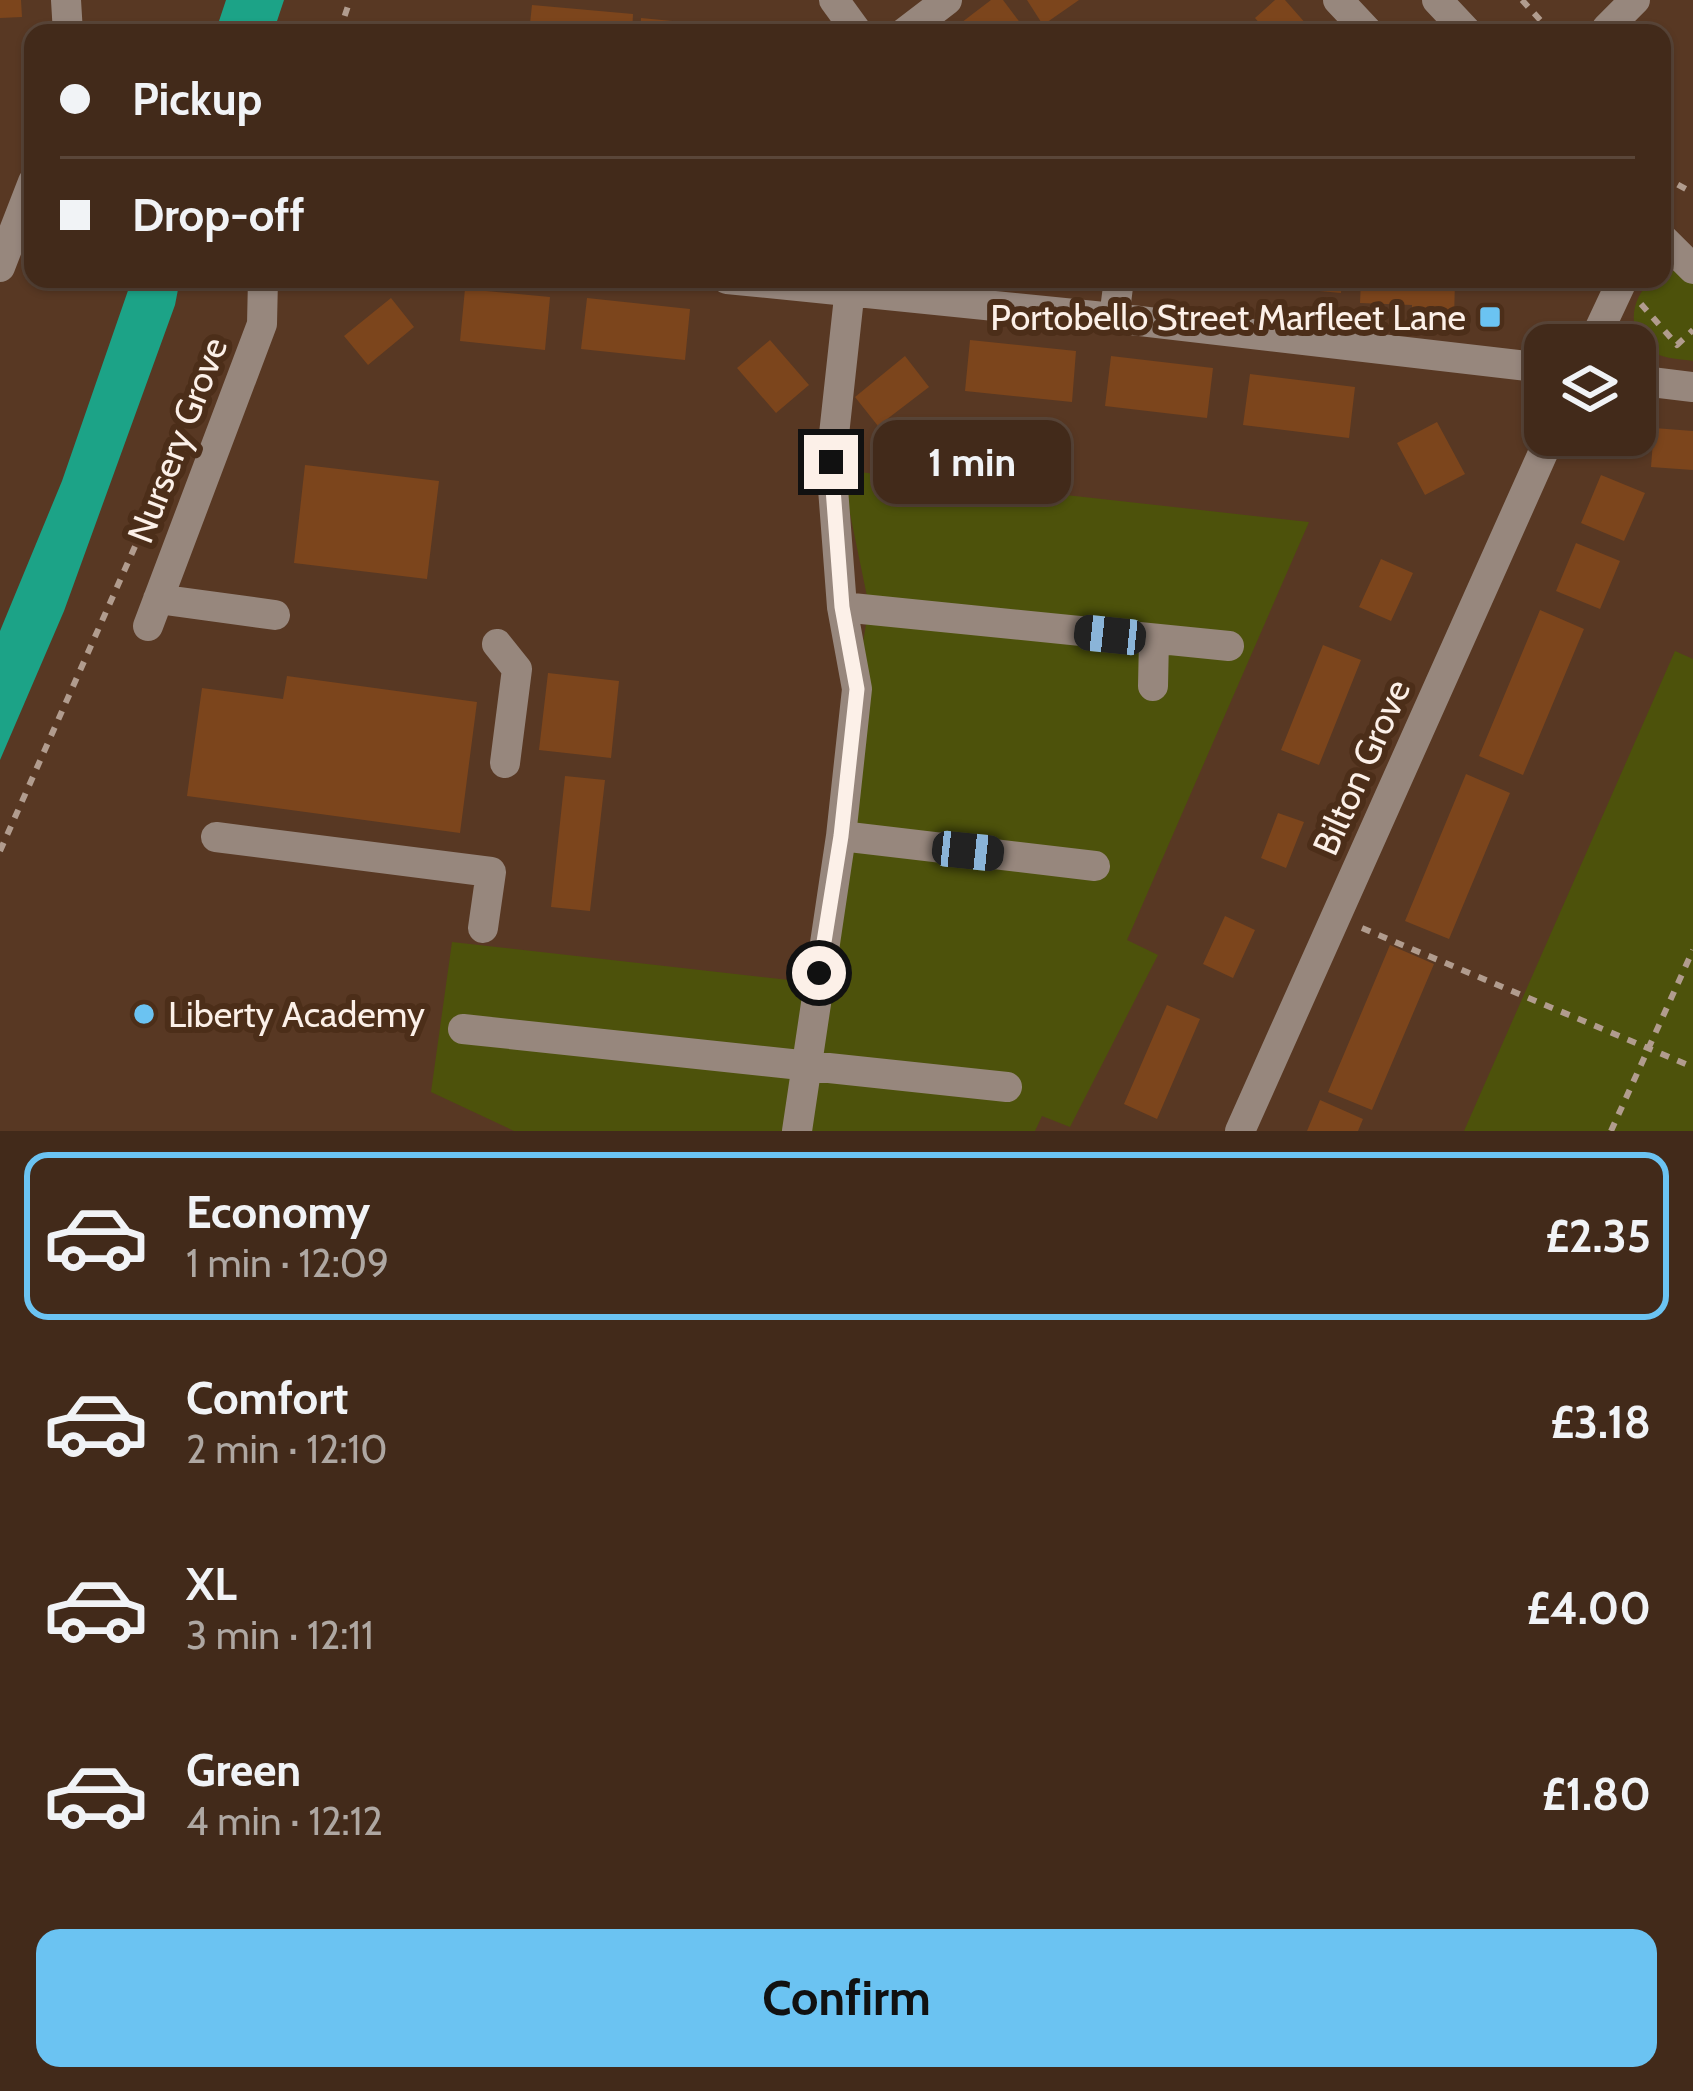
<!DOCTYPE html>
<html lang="en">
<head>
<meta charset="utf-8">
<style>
	body { margin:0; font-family:Cabin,sans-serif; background:#493223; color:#f1f3f6; height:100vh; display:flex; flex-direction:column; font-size:45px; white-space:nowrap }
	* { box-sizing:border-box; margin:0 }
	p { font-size:39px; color:#aea7a2 }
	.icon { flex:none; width:66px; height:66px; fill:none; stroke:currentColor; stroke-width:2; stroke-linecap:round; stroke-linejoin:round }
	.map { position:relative; height:1131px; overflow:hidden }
	.details { display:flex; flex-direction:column; background:#422a1a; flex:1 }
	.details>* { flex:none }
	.banner { position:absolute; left:24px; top:24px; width:1647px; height:264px; border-radius:24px; box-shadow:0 3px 9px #0004,0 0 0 3px #5a4639; display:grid; align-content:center; height:264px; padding:0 36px; background:#422a1a }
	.controls { position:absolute; left:1524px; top:324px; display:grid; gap:24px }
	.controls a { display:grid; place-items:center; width:132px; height:132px; border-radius:24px; background:#422a1a; box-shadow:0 3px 9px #0004,0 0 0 3px #5a4639; font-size:60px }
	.end { position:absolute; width:54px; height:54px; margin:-27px; border:15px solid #fcf0e8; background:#111; box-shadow:0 0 0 6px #111 }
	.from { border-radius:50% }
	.bubble { position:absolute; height:84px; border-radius:24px; background:#422a1a; box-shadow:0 3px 9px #0004,0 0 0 3px #5a4639; font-size:39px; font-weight:800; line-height:84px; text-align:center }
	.car { position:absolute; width:36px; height:72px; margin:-36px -18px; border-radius:15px; box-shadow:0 0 9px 3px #0007; background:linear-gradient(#222 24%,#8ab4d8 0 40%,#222 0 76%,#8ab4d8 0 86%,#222 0) }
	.banner b { display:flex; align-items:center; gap:42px; height:114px; font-size:45px }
	.banner b+b { border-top:3px solid #5a4639 }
	.banner i { width:30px; height:30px; background:#f1f3f6 }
	ul { padding:21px 0 0; list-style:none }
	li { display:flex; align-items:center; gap:36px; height:168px; margin:0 24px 18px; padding:0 12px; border:6px solid transparent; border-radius:24px }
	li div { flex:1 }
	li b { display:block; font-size:45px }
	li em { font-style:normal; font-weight:800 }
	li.active { border-color:#6bc3f2 }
	li>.icon { width:108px; height:108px; stroke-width:1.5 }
	.cta { display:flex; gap:24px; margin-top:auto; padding:24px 36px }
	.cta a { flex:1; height:138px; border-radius:24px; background:#6bc3f2; color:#111; font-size:48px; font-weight:800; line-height:138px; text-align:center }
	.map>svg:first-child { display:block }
	.green { fill:#4d520b }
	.water { fill:#1ca387 }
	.building { fill:#7c451c }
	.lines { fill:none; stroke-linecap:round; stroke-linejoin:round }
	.path { stroke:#b19c8e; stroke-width:6; stroke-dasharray:9 9; stroke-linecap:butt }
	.minor { stroke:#97877d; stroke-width:30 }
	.route { stroke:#fcf0e8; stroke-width:15 }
	.poi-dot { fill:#6bc3f2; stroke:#4c2e19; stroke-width:4.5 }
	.labels { text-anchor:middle; stroke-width:12; stroke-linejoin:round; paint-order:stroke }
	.poi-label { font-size:36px; fill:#fcf0e8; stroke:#4c2e19; text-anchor:end }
	.street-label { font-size:36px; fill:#fcf0e8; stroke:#4c2e19 }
</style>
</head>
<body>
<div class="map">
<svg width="1693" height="1131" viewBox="0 0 1693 1131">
	<rect width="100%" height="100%" fill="#583823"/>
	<!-- green -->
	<path class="green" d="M1672,271L1685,272L1693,278V361C1681,359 1666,359 1655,353C1625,335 1629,299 1653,279H1662V274Z
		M841,470L1309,522L1127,940L1158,955L1070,1127L1042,1116L1035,1131H514L431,1092L452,942L807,982L869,606Z
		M1675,651L1693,659V1131H1464Z"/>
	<!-- water -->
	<path class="water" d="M226,0H284L273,33H215Z
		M132,279H180L175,305L64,611L0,760V631L62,481Z"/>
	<!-- building -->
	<path class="building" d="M0,0H21L22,17L0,18Z
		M991,0H1003L1021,24L1009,33H956L953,29Z
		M1027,0H1079L1043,25Z
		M1275,0H1285L1314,33H1268L1255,18Z
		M532,5L633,14L632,33H529Z
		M641,18L735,27V33H640Z
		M1276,279H1342L1341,293L1276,287Z
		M1361,279H1455L1454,320H1412V305L1360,303Z
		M465,289L550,297L545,350L460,341Z
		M391,298L414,327L368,365L344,336Z
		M587,298L690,309L685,360L581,349Z
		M770,340L809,385L776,413L737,368Z
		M970,340L1076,351L1072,402L965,391Z
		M905,356L929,387L878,426L855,397Z
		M1111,356L1213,368L1207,418L1105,406Z
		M1250,374L1355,387L1349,438L1243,425Z
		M1437,422L1465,474L1425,495L1397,443Z
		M1654,428L1693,431V470L1651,467Z
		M305,465L439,481L427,579L294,563Z
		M1601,475L1645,493L1624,541L1581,523Z
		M1576,543L1620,561L1600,609L1556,591Z
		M1381,559L1413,573L1391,621L1359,607Z
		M1540,610L1584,629L1523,775L1479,756Z
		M1323,645L1361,660L1319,765L1281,750Z
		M548,673L619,681L611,758L539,750Z
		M287,676L477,702L460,833L187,796L202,688L283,699Z
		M1466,774L1510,793L1449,939L1405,921Z
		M565,776L605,780L590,911L551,907Z
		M1278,813L1304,822L1286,868L1261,858Z
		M1225,916L1255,930L1233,978L1203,964Z
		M1390,945L1434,964L1372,1110L1328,1092Z
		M1167,1005L1200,1019L1157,1119L1124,1104Z
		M1320,1100L1363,1119L1358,1131H1307Z"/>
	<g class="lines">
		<!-- path -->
		<path class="path" d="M1522,0L1552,33
			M339,33L350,0
			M1662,176L1693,193
			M1641,304L1677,345L1693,330
			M0,851L180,445
			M1362,928L1693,1067
			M1611,1131L1693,950"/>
		<!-- minor -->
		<path class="minor" d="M66,0L68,33
			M834,0L858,33
			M1338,0L1369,33
			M1437,0L1468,33
			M1607,28L1635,0
			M904,33L947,0
			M1662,238L1693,269
			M0,267L33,182
			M727,279L1114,318L1545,368
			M1114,318L1119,279
			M1592,345L1623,279
			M1635,380L1693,387
			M158,599L275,615
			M842,607L1229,646
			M148,626L262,324L263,279
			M497,644L517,669L505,763
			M1153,686L1154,639
			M841,836L1095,866
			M216,837L491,872L483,928
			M463,1029L1007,1087
			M797,1131L841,836L857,689L842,607L831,462L851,279
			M1240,1131L1551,435"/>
	</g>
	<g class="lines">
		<!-- route -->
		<path class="route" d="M819,973L841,836L857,689L842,607L831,462"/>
	</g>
	<!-- markers -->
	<g class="poi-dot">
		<rect x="1478" y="305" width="24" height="24" rx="6"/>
		<circle cx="144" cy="1014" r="12"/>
	</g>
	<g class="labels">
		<!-- poi labels -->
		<g class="poi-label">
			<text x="1466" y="330">Portobello Street Marfleet Lane</text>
			<text x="168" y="1027" text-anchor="start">Liberty Academy</text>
		</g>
		<!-- street labels -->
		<g class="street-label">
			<text transform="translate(177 440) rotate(-69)" y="13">Nursery Grove</text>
			<text transform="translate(1361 767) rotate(-66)" y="13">Bilton Grove</text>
		</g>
	</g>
</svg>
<div class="controls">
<a><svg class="icon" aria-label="layers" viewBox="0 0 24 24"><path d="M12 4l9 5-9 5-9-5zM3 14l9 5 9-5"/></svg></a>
</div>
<i class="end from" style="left:819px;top:973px"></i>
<i class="end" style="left:831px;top:462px"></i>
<div class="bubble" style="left:873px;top:420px;width:198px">1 min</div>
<i class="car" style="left:1110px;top:635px;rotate:276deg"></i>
<i class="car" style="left:968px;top:851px;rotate:96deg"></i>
<div class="banner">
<b><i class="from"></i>Pickup</b>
<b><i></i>Drop-off</b>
</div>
</div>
<section class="details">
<ul>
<li class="active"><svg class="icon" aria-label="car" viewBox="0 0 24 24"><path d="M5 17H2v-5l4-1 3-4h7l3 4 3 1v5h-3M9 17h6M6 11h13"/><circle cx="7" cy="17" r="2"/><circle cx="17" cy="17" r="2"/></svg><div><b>Economy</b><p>1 min · 12:09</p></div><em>£2.35</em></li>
<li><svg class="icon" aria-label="car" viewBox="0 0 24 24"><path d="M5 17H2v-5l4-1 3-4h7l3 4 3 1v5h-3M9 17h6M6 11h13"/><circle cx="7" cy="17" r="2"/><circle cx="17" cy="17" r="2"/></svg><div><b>Comfort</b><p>2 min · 12:10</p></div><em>£3.18</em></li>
<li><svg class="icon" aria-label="car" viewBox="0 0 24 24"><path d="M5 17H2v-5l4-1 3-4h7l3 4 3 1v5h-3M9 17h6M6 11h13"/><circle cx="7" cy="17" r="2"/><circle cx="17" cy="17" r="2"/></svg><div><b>XL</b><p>3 min · 12:11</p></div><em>£4.00</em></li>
<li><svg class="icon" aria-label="car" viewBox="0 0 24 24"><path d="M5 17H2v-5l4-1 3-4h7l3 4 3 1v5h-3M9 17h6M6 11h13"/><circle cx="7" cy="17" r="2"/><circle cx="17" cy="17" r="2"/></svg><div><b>Green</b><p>4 min · 12:12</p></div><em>£1.80</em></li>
</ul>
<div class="cta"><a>Confirm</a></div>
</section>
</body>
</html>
